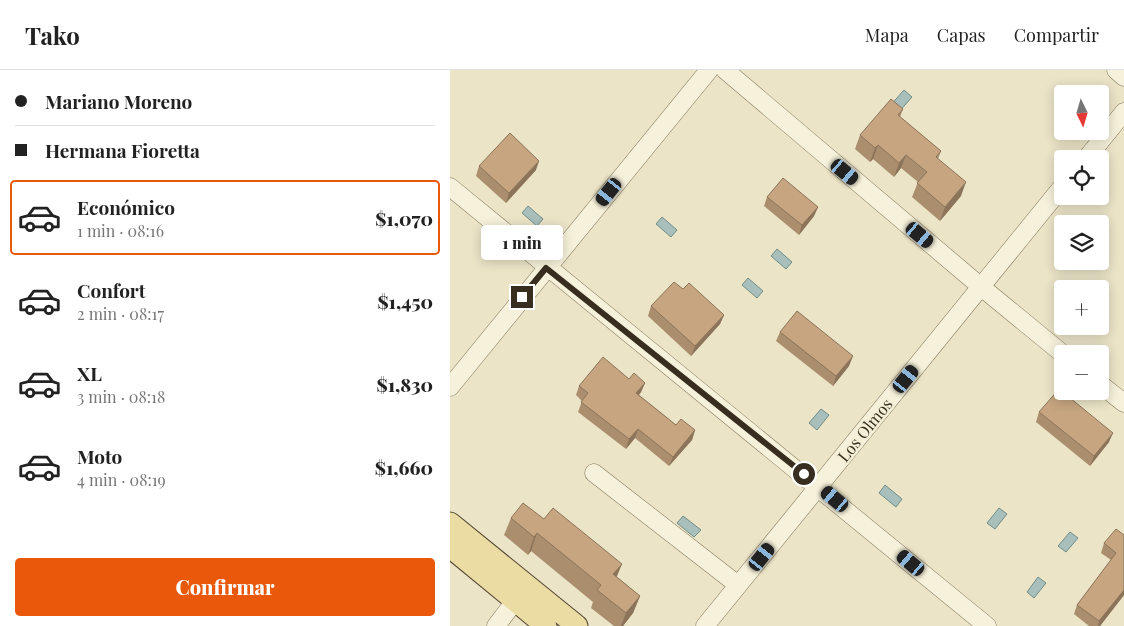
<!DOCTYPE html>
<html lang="es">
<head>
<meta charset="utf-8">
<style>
	body { margin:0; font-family:"Playfair Display",serif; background:#f6f6f6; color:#222; height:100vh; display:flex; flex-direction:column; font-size:19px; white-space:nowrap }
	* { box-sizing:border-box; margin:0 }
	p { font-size:16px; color:#767676 }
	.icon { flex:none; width:28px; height:28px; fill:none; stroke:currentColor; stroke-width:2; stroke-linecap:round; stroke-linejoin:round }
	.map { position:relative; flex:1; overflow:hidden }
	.drawer { display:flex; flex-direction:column; background:#fff; width:450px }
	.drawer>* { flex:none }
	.banner { display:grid; align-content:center; height:110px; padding:0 15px; background:#fff }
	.needle { width:32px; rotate:175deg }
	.tools { position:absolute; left:604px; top:15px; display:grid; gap:10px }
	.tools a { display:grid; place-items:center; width:55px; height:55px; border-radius:5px; background:#fff; box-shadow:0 2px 12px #0003; font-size:25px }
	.end { position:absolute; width:22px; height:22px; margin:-11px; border:6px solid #372e20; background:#fff; box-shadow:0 0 0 2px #fff }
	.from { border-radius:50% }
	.bubble { position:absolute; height:35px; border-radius:5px; background:#fff; box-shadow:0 2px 12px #0003; font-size:16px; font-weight:800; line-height:35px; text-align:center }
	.car { position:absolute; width:15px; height:30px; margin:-15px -8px; border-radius:6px; box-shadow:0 0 4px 1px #0007; background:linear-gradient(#222 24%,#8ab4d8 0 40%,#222 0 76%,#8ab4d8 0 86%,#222 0) }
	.banner b { display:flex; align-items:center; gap:18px; height:48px; font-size:19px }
	.banner b+b { border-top:1px solid #e0e0e0 }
	.banner i { width:12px; height:12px; background:#222 }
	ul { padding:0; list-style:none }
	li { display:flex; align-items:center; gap:15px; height:75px; margin:0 10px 8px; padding:0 5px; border:2px solid transparent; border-radius:5px }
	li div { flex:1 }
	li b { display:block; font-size:19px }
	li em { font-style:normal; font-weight:800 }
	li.current { border-color:#ea580c }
	li>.icon { width:45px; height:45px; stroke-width:1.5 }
	.cta { display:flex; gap:10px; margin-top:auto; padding:10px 15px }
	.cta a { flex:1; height:58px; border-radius:5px; background:#ea580c; color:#fff; font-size:20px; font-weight:800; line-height:58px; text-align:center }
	header { display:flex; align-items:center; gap:30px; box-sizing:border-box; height:70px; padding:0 25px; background:#fff; border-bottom:1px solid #e0e0e0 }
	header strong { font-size:24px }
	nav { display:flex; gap:28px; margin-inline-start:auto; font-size:18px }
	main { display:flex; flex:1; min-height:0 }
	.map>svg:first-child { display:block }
	.water { fill:#a8bfbb; stroke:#6f8d89 }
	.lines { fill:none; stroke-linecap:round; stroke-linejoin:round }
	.minor-casing { stroke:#85775e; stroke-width:19 }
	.major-casing { stroke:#534532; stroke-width:23 }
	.minor { stroke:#f6f1da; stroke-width:18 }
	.major { stroke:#eadca3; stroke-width:21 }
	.wall { fill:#aa8e6e }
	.shaded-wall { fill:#8b745a }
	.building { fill:#c6a580; stroke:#8b745a }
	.route { stroke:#372e20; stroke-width:6 }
	.labels { text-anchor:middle; stroke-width:5; stroke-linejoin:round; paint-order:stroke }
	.street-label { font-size:16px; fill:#372e20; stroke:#f3eed6 }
</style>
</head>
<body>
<header>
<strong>Tako</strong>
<nav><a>Mapa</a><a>Capas</a><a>Compartir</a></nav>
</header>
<main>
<section class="drawer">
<div class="banner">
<b><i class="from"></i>Mariano Moreno</b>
<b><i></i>Hermana Fioretta</b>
</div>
<ul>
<li class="current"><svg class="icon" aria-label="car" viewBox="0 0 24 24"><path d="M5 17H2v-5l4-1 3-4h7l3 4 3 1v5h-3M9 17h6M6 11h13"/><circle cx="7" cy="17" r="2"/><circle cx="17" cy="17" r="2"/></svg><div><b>Económico</b><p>1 min · 08:16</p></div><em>$1,070</em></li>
<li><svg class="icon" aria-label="car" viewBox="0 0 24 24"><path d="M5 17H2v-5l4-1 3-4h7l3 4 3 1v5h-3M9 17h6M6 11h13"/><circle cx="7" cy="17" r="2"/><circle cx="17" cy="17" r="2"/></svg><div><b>Confort</b><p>2 min · 08:17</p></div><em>$1,450</em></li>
<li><svg class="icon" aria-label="car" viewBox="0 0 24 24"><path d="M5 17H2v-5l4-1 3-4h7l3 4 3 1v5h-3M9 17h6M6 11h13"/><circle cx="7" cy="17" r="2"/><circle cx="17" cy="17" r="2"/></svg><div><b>XL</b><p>3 min · 08:18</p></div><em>$1,830</em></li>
<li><svg class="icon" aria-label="car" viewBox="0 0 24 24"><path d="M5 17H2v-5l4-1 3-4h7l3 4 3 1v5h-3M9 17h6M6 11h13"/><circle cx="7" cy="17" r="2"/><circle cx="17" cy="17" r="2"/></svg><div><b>Moto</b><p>4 min · 08:19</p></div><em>$1,660</em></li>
</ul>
<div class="cta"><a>Confirmar</a></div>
</section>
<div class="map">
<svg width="674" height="556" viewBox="0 0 674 556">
	<rect width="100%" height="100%" fill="#ebe4c7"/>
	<!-- water -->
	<path class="water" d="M454,20L462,27L447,44L439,37Z
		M78,136L93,149L87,156L72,143Z
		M212,147L227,160L221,167L206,154Z
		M327,179L342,192L336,199L321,186Z
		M298,208L313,221L307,228L292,215Z
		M371,339L379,345L367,360L359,353Z
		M435,415L452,429L446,437L429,423Z
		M549,438L557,444L545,459L537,453Z
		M233,446L251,460L244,467L227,453Z
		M620,462L628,468L616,482L608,476Z
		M588,507L596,513L584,528L577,522Z"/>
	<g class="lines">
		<defs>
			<path id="minor" d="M275,0L530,216L613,284
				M666,0L674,7
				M636,89L674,42
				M0,117L537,556
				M650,314L674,333
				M0,317L259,0
				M144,403L288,515
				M46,556L65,531
				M255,556L612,117"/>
			<path id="major" d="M0,453L127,556
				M0,477L96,556"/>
		</defs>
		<!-- minor casing -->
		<use href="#minor" class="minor-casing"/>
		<!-- major casing -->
		<use href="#major" class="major-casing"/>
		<!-- minor -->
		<use href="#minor" class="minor"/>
		<!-- major -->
		<use href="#major" class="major"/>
	</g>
	<!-- wall -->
	<path class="wall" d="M453,39L450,47L491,81L488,89L511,126L490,151L462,127L468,112L451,98L444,107L423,89L420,92L405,79L410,65Z
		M29,96L86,100L56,133L26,106Z
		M317,127L368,137L364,146L349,165L314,136Z
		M233,219L274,245L270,254L241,286L198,246L201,236Z
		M330,262L399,296L383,316L326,271Z
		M179,309L195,313L191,322L189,325L226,355L245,360L242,370L219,396L185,368L176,379L128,342L132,331L126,325L129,316Z
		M589,342L659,372L640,396L586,352Z
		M61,448L167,507L190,526L183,543L173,556H164L141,538L143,532L81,481L78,485L54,465Z
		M674,465V525L650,556H639L624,544L627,535L661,490L651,483L654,473Z"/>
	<!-- shaded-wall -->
	<path class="shaded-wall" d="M428,75L423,89L420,92L425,78Z
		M456,85L451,98L444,107L449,93Z
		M89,91L86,100L56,133L59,123Z
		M516,112L511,126L490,151L495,137Z
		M368,137L364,146L349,165L352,155Z
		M274,245L270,254L241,286L245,276Z
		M403,286L399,296L383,316L386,306Z
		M195,313L191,322L183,332L186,323Z
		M188,359L185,368L176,379L179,369Z
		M245,360L242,370L219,396L223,387Z
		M663,363L659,372L640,396L644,386Z
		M87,463L81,481L78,485L84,467Z
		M172,494L165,511L163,504Z
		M674,520V525L650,556H648L649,551Z
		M190,526L183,543L173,556H171L176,543Z"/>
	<!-- building -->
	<path class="building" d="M441,29L453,39L448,45L491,81L486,87L516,112L495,137L467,113L477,102L456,85L449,93L428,75L425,78L410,65Z
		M60,63L89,91L59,123L29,96Z
		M333,108L368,137L352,155L317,127Z
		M224,212L233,219L239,213L274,245L245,276L201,236Z
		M347,241L403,286L386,306L330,262Z
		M153,287L179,309L184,303L195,313L186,323L226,355L231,349L245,360L223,387L188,359L179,369L131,332L138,323L129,316Z
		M609,319L663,363L644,386L589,342Z
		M73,433L94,449L103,438L172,494L163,504L190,526L176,543L147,520L151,515L87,463L84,467L61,448Z
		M666,459L674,465V520L649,551L627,535L666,483L654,473Z"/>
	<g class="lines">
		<!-- route -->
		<path class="route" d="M72,227L96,198L354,404"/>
	</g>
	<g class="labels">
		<!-- street labels -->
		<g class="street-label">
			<text transform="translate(415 360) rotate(-51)" y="6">Los Olmos</text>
		</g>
	</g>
</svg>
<div class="tools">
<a><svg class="needle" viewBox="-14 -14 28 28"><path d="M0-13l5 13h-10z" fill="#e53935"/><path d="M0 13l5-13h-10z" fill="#767676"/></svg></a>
<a><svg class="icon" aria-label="locate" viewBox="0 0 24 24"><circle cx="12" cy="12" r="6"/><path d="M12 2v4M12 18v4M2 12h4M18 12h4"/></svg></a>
<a><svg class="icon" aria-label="layers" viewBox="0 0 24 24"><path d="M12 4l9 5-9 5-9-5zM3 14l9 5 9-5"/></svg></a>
<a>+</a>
<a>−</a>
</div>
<i class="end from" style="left:354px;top:404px"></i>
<i class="end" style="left:72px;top:227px"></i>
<div class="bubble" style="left:31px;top:155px;width:82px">1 min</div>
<i class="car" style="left:395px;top:102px;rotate:130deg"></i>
<i class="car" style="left:159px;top:122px;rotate:219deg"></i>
<i class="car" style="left:470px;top:165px;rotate:130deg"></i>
<i class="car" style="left:456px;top:309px;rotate:39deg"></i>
<i class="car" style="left:385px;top:429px;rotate:310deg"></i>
<i class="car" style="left:312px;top:487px;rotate:39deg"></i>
<i class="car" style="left:461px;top:493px;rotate:310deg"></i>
</div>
</main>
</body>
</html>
